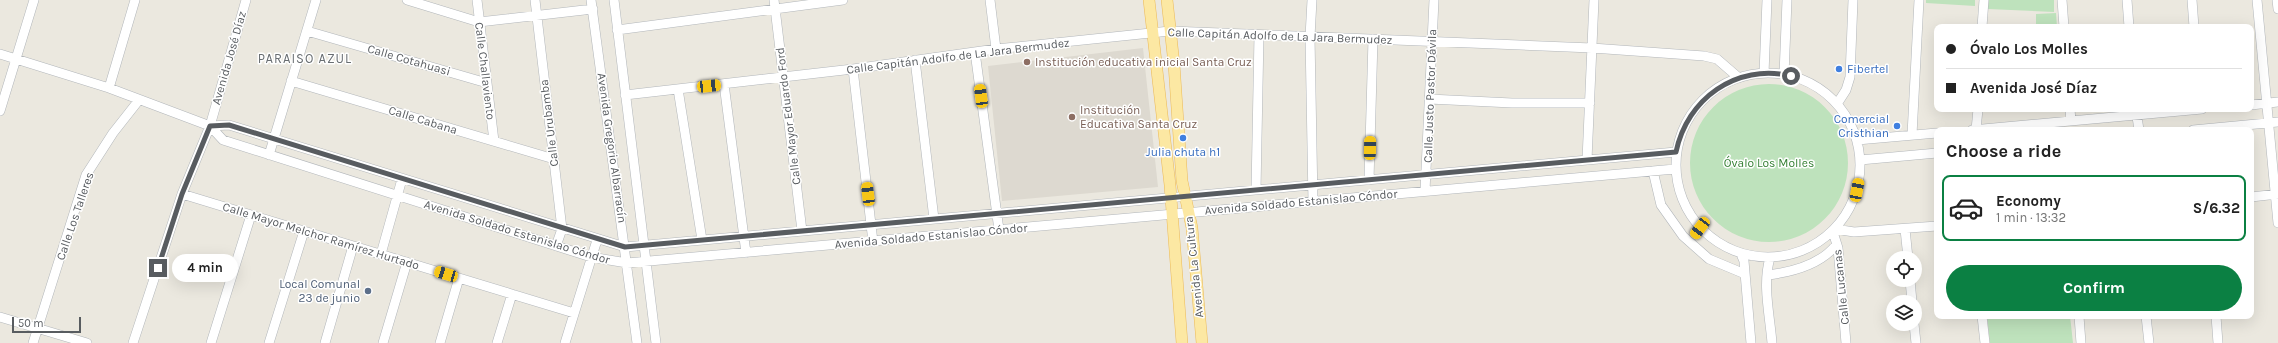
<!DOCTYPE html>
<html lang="en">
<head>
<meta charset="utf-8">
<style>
	body { margin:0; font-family:Karla,sans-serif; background:#f6f6f6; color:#222; height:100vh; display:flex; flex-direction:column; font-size:15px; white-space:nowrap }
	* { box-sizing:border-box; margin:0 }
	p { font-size:13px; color:#767676 }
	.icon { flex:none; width:22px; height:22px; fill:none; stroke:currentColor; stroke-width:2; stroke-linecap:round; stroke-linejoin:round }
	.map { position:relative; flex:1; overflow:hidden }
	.details { position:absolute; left:1934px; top:127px; width:320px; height:192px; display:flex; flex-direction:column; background:#fff; border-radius:8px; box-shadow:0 4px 16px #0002 }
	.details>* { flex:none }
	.hud { position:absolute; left:1934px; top:24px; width:320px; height:88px; border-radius:8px; box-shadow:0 4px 16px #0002; display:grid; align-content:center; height:88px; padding:0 12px; background:#fff }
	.controls { position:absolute; left:1886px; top:251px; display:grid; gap:8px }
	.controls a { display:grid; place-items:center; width:36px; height:36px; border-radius:50%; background:#fff; box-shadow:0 4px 16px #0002; font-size:20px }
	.scale { position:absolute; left:12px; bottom:10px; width:69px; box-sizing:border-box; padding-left:4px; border:2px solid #585c60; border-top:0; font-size:11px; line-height:14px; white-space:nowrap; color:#585c60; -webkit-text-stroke:3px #fff; paint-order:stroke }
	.end { position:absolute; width:18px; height:18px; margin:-9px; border:5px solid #585c60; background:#fff; box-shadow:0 0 0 2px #fff }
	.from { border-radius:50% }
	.bubble { position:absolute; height:28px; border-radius:14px; background:#fff; box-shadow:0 4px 16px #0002; font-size:13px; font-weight:700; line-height:28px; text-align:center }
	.car { position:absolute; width:12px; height:24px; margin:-12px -6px; border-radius:5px; box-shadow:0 0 3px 1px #0007; background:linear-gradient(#f5c518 24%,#345 0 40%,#f5c518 0 76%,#345 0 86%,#f5c518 0) }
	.hud b { display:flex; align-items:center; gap:14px; height:38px; font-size:15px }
	.hud b+b { border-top:1px solid #e0e0e0 }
	.hud i { width:10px; height:10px; background:#222 }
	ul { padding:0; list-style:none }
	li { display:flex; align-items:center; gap:12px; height:66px; margin:0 8px 6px; padding:0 4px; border:2px solid #e0e0e0; border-radius:8px }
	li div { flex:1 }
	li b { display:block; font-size:15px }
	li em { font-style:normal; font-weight:700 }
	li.current { border-color:#0b8043 }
	li>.icon { width:36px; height:36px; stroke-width:1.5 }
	h2 { padding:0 12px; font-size:18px; line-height:48px }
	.action { display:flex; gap:8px; margin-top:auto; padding:8px 12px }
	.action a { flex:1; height:46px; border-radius:24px; background:#0b8043; color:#fff; font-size:16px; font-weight:700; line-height:46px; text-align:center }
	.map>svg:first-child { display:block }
	.education { fill:#ddd9d0 }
	.green { fill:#bee2bc }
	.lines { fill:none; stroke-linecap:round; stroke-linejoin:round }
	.minor-casing { stroke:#b2b6ba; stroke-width:10 }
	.major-casing { stroke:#ecba57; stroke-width:12 }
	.minor { stroke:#fff; stroke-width:9 }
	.major { stroke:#fce8a3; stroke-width:11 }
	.route { stroke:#585c60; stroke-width:5 }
	.education-dot { fill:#8d6e63; stroke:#fff; stroke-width:1.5 }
	.shop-dot { fill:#3f7fe0; stroke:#fff; stroke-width:1.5 }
	.service-dot { fill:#5c6f8a; stroke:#fff; stroke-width:1.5 }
	.labels { text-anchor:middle; stroke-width:3; stroke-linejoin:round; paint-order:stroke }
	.street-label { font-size:12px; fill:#585c60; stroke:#fff }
	.education-label { font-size:12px; fill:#785e54; stroke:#fff; text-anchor:start }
	.shop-label { font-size:12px; fill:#366cbe; stroke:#fff; text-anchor:start }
	.park-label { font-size:12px; fill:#378136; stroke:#fff }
	.service-label { font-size:12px; fill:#4e5e75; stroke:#fff; text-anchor:end }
	.neighbourhood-label { font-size:13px; letter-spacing:1px; fill:#696e72; stroke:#fff }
</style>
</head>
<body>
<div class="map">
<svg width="2278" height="343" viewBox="0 0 2278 343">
	<rect width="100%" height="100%" fill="#ebe8df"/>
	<!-- education -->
	<path class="education" d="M1143,48L1158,187L1002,201L988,66Z"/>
	<!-- green -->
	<path class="green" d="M1926,0H1975V6L1926,3Z
		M1988,0H2054V12L1988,9Z
		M2056,13L2057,27H2036V14Z
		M1690 163a79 79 0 1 1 158 0a79 79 0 1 1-158 0Z
		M1987,316H2070L2073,343H1990Z"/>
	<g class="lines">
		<defs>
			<path id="minor" d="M407,0L479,22L593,9
				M477,0L494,141
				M535,0L562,229L556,246
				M591,0L637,343
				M614,0L656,343
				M774,0L802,231
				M990,0L996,49
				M1312,0L1310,37L1313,202
				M2062,0L2064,27
				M2127,0L2129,27
				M2192,0L2194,27
				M2257,0L2278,223
				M2277,0L2278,9
				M1982,27L1984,0
				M617,30L843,0
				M307,31L487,83
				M975,52L999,230
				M0,54L109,88L210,126L229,125L625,247L1676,152
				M915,60L934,219
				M853,69L873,242
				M1676 165a92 92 0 1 1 184 0a92 92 0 1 1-184 0Z
				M1764,73L1767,0
				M1784,75L1787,0
				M291,81L554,159
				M724,84L746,253
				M109,88L135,0
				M678,89L702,240
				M625,95L853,69L996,49L1170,31L1592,48L1704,56L1717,59L1739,78
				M1429,99L1512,103H1590
				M1837,104L1846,90L1850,77L1853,0
				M2251,105L2278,102
				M2070,109L2071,121
				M2136,110L2139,130
				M0,111L34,0
				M210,126L223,140L591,257L627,263L1675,169
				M1972,130L2202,109
				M1976,130L1978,109
				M2193,130L2278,122
				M1912,135L1919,0
				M1857,140L1937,133
				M269,155L316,0
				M1587,160L1594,0
				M1860,160L1937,153
				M1653,171L1661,205L1683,236L1709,259L1745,274
				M1369,180L1373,39
				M1256,190L1259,35
				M1425,191L1434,0
				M182,194L574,313
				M2251,197L2278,194
				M1835,229L1854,232L1937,226
				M1905,229L1908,258
				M1833,232L1838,248L1846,343
				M381,254L402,179
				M1741,254L1744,261L1751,343
				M1770,258C1762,284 1770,316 1772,343
				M1768,275C1792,272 1820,265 1836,245
				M1910,280L1912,302
				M1982,316L1985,343
				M2079,316L2081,343
				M2146,316L2149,343
				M2216,316L2218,343
				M0,317L87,343
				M1914,324L1916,343
				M33,343L86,175L113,133L139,100
				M133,343L182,194L210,126L246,0
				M211,343L251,215
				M269,343L304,231
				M325,343L353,246
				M383,343L407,262
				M440,343L459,278
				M497,343L512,294
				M565,343L597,240"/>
			<path id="major" d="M1149,0L1170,185L1182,343
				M1167,0L1174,64L1182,181L1192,228L1202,343"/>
		</defs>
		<!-- minor casing -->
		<use href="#minor" class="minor-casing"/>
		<!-- major casing -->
		<use href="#major" class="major-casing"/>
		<!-- minor -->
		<use href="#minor" class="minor"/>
		<!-- major -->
		<use href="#major" class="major"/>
	</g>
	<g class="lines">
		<!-- route -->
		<path class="route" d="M158,268L182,194L210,126L229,125L625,247L1676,152C1687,99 1736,63 1791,76"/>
	</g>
	<!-- markers -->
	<g class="education-dot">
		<circle cx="1027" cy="62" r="4"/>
		<circle cx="1072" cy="117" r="4"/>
	</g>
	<g class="shop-dot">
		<circle cx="1839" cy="69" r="4"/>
		<circle cx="1897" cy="126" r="4"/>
		<circle cx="1183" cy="138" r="4"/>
	</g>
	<circle class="service-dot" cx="368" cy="291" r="4"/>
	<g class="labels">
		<!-- street labels -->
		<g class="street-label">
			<text transform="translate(1280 36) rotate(2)" y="4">Calle Capitán Adolfo de La Jara Bermudez</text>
			<text transform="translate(958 56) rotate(-7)" y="4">Calle Capitán Adolfo de La Jara Bermudez</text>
			<text transform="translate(229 58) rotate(-74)" y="4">Avenida José Díaz</text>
			<text transform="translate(409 60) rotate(16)" y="4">Calle Cotahuasi</text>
			<text transform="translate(485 71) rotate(83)" y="4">Calle Challaviento</text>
			<text transform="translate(1430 96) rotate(-88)" y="4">Calle Justo Pastor Dávila</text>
			<text transform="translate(788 116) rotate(-97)" y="4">Calle Mayor Eduardo Ford</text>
			<text transform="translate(423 120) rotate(17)" y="4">Calle Cabana</text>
			<text transform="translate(549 123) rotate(-97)" y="4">Calle Urubamba</text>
			<text transform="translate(612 148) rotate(82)" y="4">Avenida Gregorio Albarracín</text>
			<text transform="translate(1301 202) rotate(-5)" y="4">Avenida Soldado Estanislao Cóndor</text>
			<text transform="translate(75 216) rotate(-71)" y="4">Calle Los Talleres</text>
			<text transform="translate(517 232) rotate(17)" y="4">Avenida Soldado Estanislao Cóndor</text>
			<text transform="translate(321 236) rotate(17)" y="4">Calle Mayor Melchor Ramírez Hurtado</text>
			<text transform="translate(931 236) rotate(-5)" y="4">Avenida Soldado Estanislao Cóndor</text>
			<text transform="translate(1194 267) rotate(-96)" y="4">Avenida La Cultura</text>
			<text transform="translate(1841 287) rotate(-96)" y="4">Calle Lucanas</text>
		</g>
		<!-- education labels -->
		<g class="education-label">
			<text x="1035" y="66">Institución educativa inicial Santa Cruz</text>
			<text x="1080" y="114">Institución<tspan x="1080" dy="14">Educativa Santa Cruz</tspan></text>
		</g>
		<!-- shop labels -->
		<g class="shop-label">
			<text x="1847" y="73">Fibertel</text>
			<text x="1889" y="123" text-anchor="end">Comercial<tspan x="1889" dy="14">Cristhian</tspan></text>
			<text x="1183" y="156" text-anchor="middle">Julia chuta h1</text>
		</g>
		<!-- park labels -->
		<g class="park-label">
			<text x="1769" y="167">Óvalo Los Molles</text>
		</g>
		<!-- service labels -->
		<g class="service-label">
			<text x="360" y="288">Local Comunal<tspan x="360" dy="14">23 de junio</tspan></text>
		</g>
		<!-- neighbourhood labels -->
		<g class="neighbourhood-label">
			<text x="305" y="63">PARAISO AZUL</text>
		</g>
	</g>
</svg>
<div class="controls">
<a><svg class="icon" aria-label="locate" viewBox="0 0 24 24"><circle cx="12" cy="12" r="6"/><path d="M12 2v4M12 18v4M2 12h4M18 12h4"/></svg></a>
<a><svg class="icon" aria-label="layers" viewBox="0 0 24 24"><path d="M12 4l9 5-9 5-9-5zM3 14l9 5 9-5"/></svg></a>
</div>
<div class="scale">50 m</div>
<i class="end from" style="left:1791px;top:76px"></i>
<i class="end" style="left:158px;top:268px"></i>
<div class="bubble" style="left:172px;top:254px;width:66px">4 min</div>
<i class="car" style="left:709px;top:86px;rotate:84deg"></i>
<i class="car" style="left:981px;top:96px;rotate:352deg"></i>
<i class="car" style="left:1370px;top:148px;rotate:1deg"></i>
<i class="car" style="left:1857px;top:190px;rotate:11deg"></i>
<i class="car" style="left:868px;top:194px;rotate:353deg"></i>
<i class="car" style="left:1700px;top:228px;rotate:217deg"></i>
<i class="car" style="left:446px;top:274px;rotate:287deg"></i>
<div class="hud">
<b><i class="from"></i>Óvalo Los Molles</b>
<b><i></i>Avenida José Díaz</b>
</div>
<section class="details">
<h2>Choose a ride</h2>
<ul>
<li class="current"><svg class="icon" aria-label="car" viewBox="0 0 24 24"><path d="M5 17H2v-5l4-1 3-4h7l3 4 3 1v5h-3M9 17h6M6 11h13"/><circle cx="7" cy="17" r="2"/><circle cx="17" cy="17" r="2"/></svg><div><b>Economy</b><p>1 min · 13:32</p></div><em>S/6.32</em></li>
</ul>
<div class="action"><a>Confirm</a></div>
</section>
</div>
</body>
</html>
